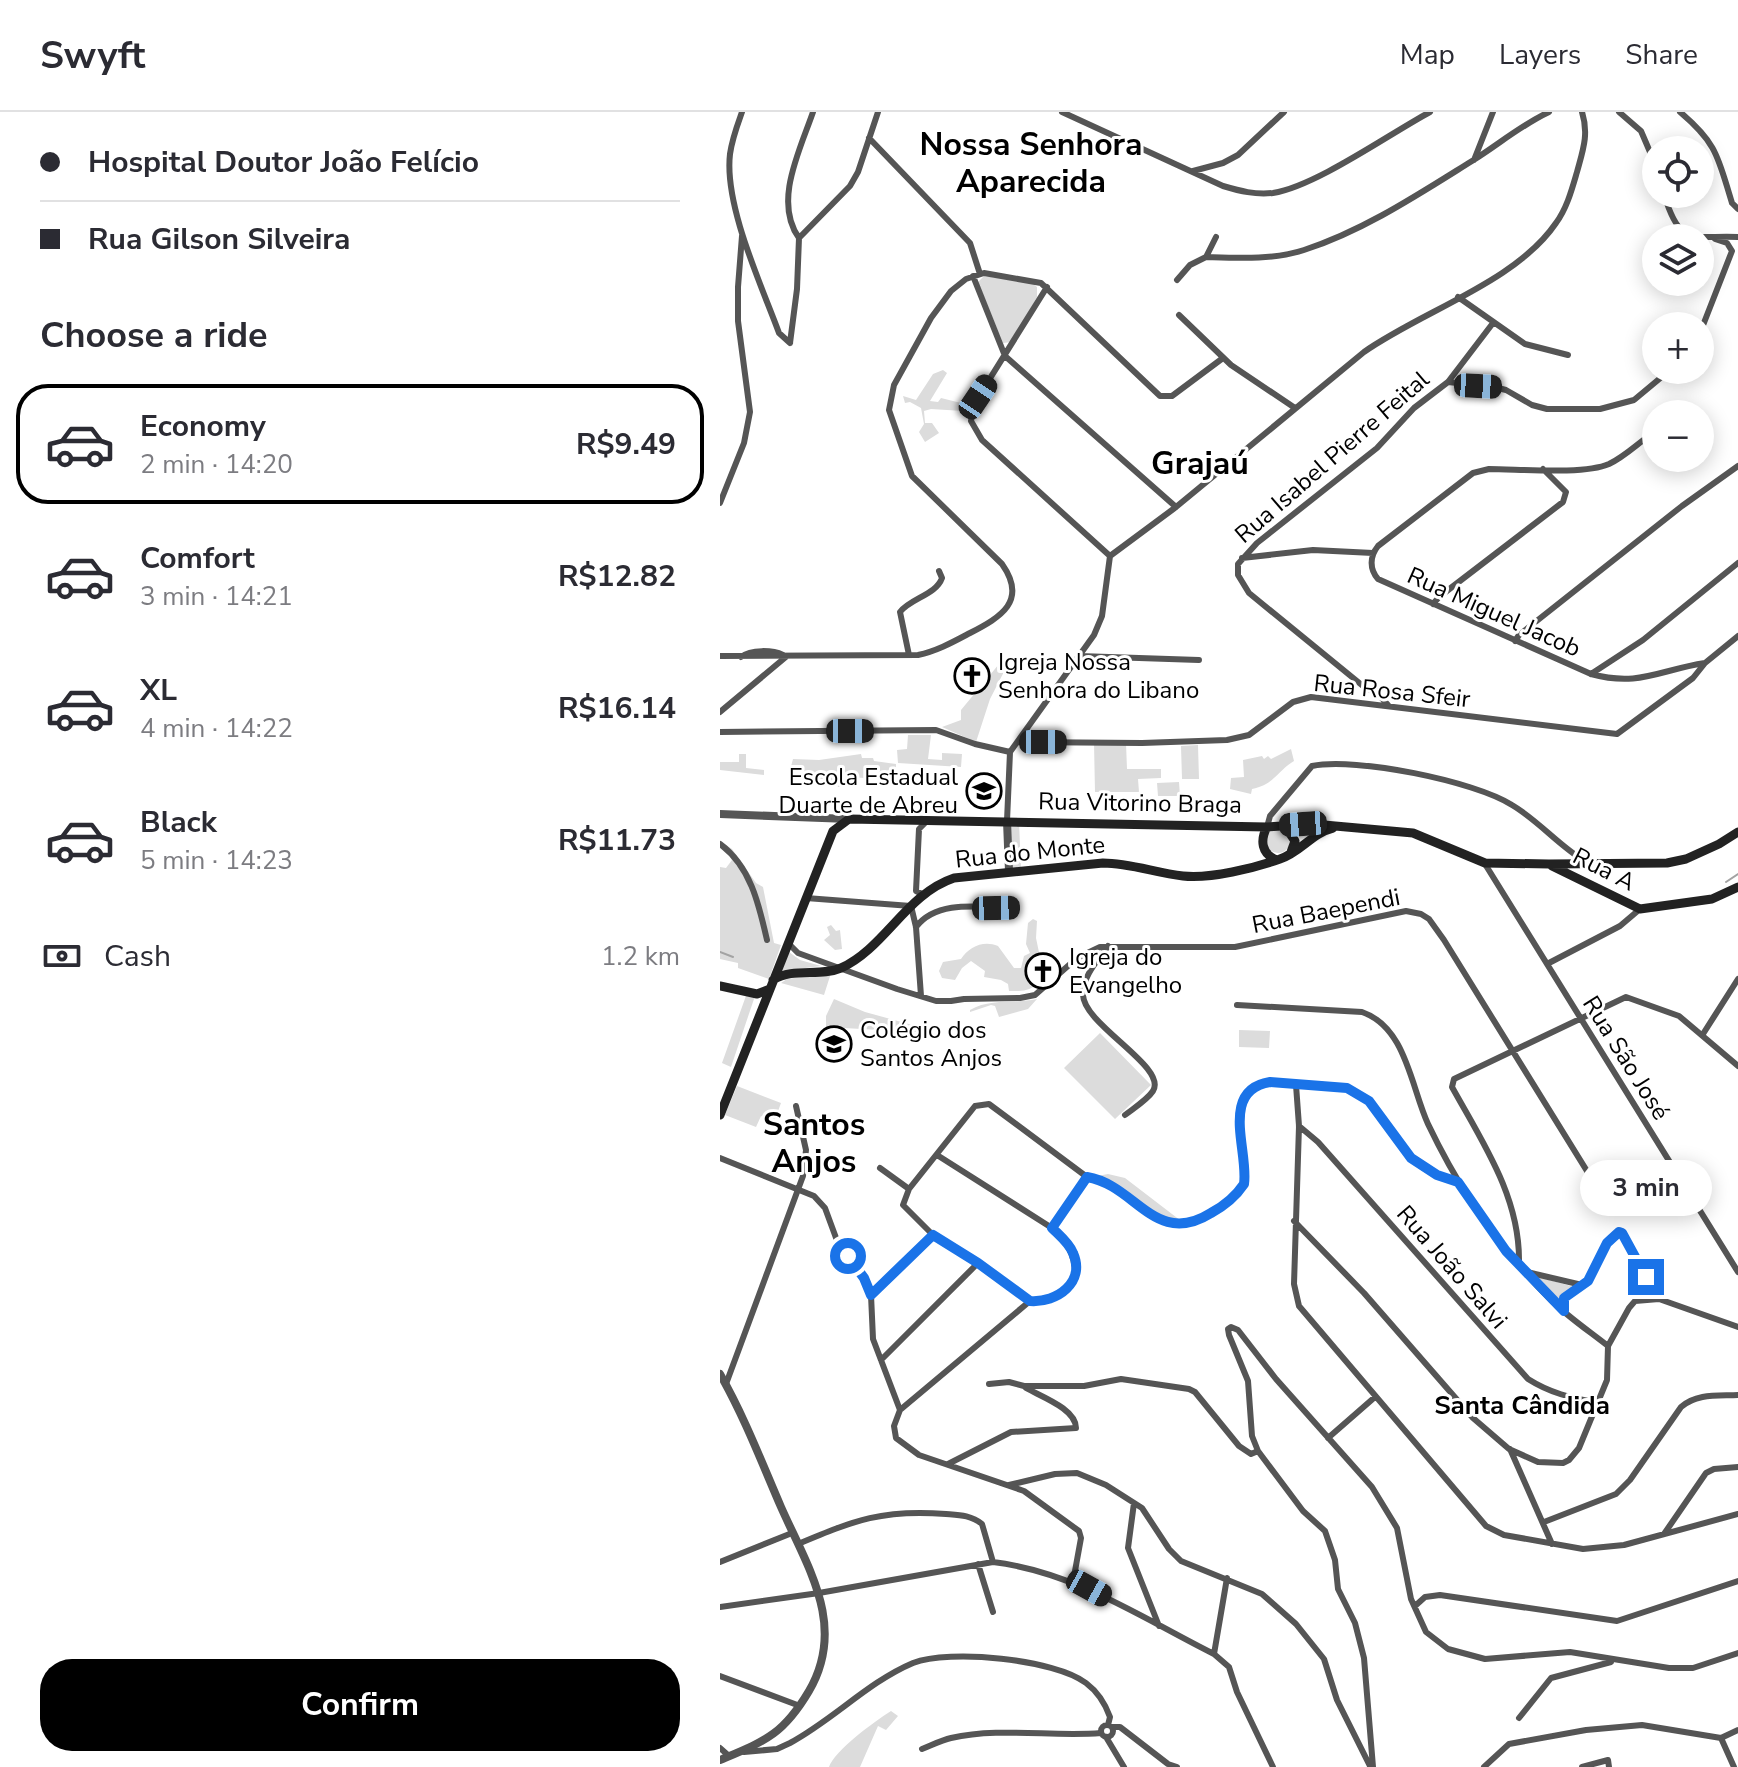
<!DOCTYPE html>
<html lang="en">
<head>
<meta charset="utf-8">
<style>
	body { margin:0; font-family:"Nunito Sans",sans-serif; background:#f7f7f7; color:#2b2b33; height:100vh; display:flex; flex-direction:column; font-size:30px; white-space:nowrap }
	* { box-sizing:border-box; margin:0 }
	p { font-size:26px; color:#7c7c81 }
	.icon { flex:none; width:44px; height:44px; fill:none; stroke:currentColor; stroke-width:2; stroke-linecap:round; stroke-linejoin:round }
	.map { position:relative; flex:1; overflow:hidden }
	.drawer { display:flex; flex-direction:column; background:#fff; width:720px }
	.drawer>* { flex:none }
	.guide { display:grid; align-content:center; height:176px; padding:0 40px; background:#fff }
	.buttons { position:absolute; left:922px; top:24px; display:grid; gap:16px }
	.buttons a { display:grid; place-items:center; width:72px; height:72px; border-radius:50%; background:#fff; box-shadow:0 4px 20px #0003; font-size:40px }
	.end { position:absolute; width:36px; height:36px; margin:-18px; border:10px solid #1a73e8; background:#fff; box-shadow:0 0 0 4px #fff }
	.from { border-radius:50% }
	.bubble { position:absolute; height:56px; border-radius:28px; background:#fff; box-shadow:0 4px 20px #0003; font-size:26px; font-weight:700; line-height:56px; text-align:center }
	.car { position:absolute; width:24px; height:48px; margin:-24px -12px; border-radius:10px; box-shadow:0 0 6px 2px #0007; background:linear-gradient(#222 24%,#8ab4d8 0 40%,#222 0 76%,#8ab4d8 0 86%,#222 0) }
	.guide b { display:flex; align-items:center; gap:28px; height:76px; font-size:30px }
	.guide b+b { border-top:2px solid #e1e1e2 }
	.guide i { width:20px; height:20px; background:#2b2b33 }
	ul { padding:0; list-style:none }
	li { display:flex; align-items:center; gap:24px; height:120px; margin:0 16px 12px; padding:0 24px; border:4px solid transparent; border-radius:32px }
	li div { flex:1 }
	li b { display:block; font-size:30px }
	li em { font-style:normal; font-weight:700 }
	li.active { border-color:#000 }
	li>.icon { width:72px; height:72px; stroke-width:1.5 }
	h2 { padding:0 40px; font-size:36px; line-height:96px }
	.pay { display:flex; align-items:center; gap:20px; height:88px; padding:0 40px; font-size:30px }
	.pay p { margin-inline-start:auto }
	.primary-button { display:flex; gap:16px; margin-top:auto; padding:16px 40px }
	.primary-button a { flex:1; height:92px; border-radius:32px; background:#000; color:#fff; font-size:32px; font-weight:700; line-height:92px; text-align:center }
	header { display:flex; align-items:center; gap:48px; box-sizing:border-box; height:112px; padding:0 40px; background:#fff; border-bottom:2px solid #e1e1e2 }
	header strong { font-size:38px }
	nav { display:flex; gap:44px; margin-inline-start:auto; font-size:28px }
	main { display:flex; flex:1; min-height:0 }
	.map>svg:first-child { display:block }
	.green { fill:#dcdcdc }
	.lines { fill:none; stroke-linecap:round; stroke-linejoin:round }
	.stream { stroke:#a3a3a3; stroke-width:2 }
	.minor { stroke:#555; stroke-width:6 }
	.tertiary { stroke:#555; stroke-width:8 }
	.secondary { stroke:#222; stroke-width:9 }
	.route { stroke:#1a73e8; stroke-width:10 }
	.labels { text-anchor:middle; stroke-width:6; stroke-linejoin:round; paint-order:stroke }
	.street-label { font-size:24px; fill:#000; stroke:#fff }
	.poi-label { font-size:24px; fill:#000; stroke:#fff; text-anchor:start }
	.neighbourhood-label { font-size:26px; font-weight:bold; fill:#000; stroke:#fff }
	.district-label { font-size:32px; font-weight:bold; fill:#000; stroke:#fff }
</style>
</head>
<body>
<header>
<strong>Swyft</strong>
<nav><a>Map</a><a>Layers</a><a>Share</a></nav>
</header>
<main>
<section class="drawer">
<div class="guide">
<b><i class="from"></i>Hospital Doutor João Felício</b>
<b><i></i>Rua Gilson Silveira</b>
</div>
<h2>Choose a ride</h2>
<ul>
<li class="active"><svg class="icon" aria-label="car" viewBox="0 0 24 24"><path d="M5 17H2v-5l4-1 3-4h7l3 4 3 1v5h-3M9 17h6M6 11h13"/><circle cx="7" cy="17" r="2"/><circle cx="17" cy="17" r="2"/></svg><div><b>Economy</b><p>2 min · 14:20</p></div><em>R$9.49</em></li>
<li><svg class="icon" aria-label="car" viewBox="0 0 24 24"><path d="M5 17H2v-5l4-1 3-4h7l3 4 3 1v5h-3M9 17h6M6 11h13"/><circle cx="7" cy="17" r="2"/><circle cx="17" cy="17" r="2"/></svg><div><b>Comfort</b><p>3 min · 14:21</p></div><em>R$12.82</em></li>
<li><svg class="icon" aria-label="car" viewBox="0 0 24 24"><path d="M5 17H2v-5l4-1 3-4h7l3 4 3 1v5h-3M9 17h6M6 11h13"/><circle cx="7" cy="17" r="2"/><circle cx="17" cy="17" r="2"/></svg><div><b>XL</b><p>4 min · 14:22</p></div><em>R$16.14</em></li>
<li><svg class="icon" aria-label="car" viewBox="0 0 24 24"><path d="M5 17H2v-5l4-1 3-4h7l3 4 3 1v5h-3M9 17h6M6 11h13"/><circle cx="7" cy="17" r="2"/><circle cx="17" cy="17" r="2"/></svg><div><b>Black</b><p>5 min · 14:23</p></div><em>R$11.73</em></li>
</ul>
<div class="pay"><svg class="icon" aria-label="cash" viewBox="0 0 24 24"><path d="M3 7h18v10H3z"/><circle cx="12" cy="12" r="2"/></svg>Cash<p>1.2 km</p></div>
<div class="primary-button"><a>Confirm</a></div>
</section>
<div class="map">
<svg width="1018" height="1655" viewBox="0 0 1018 1655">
	<rect width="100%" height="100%" fill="#fff"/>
	<!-- green -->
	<path class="green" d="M264,164L312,171L317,175V185L292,230L283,231L258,170Z
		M223,258L227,261L210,289L218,290L221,286L241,291L243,299L211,297L204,299L205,311H212L219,321L205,330L199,320L204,312L201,296L190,290L185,291L183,284L196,288L213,262Z
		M284,546L289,550L270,587L256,630L222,615L241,608V598Z
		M188,623H211L208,647L222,648V641L242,642L241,655L178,651L177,638L187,637Z
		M374,631H406L407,657H441V666L418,667L419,680H375Z
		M478,633L479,667H462L461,634Z
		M571,637L574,649C556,660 554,673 532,677L531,682L510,677L511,666L524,665L523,648L542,644L544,647L548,644L551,647Z
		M19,642H26V656L44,658V663L0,658V650H19Z
		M141,642L142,646H153L154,649L176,652V668L129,665L128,675H118L117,671L109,672L108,667L68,666L73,647L99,648Z
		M459,670L460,684H438L437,671Z
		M289,710H299L301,757H290Z
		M546 729a12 12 0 1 1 24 0a12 12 0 1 1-24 0Z
		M0,729L12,737L36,771L43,775L54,831L61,833L49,867L18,856V851L0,847V755L6,756L12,748L9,742L0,736Z
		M313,807L317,809L316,826L321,850V853L309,862L317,872C308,880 300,879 289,879L288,872L281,868L264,865L265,859L251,849L242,856L235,868L222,866L219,859L223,850L241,847C249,835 263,828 278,834L294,856H301L304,844L310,841L306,832L308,811Z
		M111,813L116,819L120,818L122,837L115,838L104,828L110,823L107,815Z
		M69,840L80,848L101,854L62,859Z
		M111,861L104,883L61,871L67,867Z
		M27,881L35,884L11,955L2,951Z
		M114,887L145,900L196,914V920L106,915V904Z
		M317,887L308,897L279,905L275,894L271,893L250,900V898C270,886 294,892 317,887Z
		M519,918L550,919L549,936L519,935Z
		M380,921L431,973L395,1007L344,956Z
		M17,974L61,991L54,1010L41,1004L36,1015L5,1003Z
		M388,1062L405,1066L465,1112L454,1113L372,1065Z
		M814,1164L851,1174L853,1176L839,1193L812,1166Z
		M171,1599L178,1604L166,1618L158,1614L140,1655H109C115,1638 154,1610 171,1599Z"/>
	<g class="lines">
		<!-- stream -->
		<path class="stream" d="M1006,770L1018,762
			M0,840L13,845"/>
		<!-- minor -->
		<path class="minor" d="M22,0C17,14 12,27 10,42C4,93 41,172 59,221L70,231
			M342,0L503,74C520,79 535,83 553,81C596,74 669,22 710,0
			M899,0L921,19L936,54
			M960,0C998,32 998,46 1012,91L1018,97
			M149,26L250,131L260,162
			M754,48L773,0
			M473,59L503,51L518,43L564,0
			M944,82C960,136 972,123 1018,125
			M79,126C53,90 80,38 93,0
			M486,145C518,146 553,148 584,138C643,119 699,82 752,49C778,33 801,13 829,0
			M253,164L285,244L456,395
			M457,168L470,153L486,145L496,125
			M327,175L254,292L251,309L262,328L390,444
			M738,185L805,232L848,243
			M459,203L511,253L575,296
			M980,221L1012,139L1007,131L995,127
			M70,231L77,177L79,126L130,74L138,60L158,0
			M728,270L774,275L786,278L812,293L827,297H880L914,288L950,258
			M936,319C920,329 906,344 889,352C864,363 799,357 769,357L753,361L658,434C650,444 649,457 658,467L871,562C919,575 939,558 985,551
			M0,391L24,331L30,300L18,209V175L22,124
			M522,446L593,438L653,441
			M713,492L719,485L843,390L846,380L823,357
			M795,529L799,523L962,394L1018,354
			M189,543L180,500C191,486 216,483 222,466L219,459
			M0,544L198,543C217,539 233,530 250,521C281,505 308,489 282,452L192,364L169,298L174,273L211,206L231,179L246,167L264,161L321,171L440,284H452L503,246
			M359,544L479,548
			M21,545C31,537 53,538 63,543
			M871,562L923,528L1018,451
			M668,593L658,582L643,574L529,481L518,463V452L537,431L657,336L694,296L728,270L773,211
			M0,600L67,544
			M0,620L216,618L255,632L290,640
			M298,630L422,631L507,628L529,623L573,590L591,585L897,622L973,566L985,551L1018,524
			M287,709L290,640L374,523L382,504L390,444L456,395L644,240C702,199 796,170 836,111C847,96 852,77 857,60C863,38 869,22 862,0
			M547,715L550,704L592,654C636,645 754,669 792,693C819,709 839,734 866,750
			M0,732C31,755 39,793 47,828
			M765,752L1018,1160
			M202,782L196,779L199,717L207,709
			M86,786L191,794L196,815L201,884
			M196,815C218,786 264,796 296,796
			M68,831L78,841L177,877L216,889H231L244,887L300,886L315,883L357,846L380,835H515L686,799L701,802L709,807L724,828L875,1072
			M388,834C378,848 362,865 363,883C364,913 448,955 433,979C427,988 414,996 405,1003
			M827,852L900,814L920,797
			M517,893L642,900C686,915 691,975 708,1012C739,1077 780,1138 831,1188C848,1205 869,1219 888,1234
			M983,922L1018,867
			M576,973L579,1014L574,1172L579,1194L766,1414L784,1423L863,1437L904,1433L1018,1402
			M579,1014L598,1030L808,1267C830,1281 851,1286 876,1290
			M0,1046L94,1084L105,1096L119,1134L144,1166L151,1183L153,1227L180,1298L310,1189C330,1190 344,1182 355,1166C356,1143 348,1132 332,1116L217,1043
			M160,1056L189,1077L183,1093L213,1123L258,1151L310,1189
			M189,1077L255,994L269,992L367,1065C422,1073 432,1142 499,1097C511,1088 523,1079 525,1064C521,1033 506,977 550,970C571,972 615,971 631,978C661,991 671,1027 693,1048C706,1060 722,1065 738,1070
			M574,1109L644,1181L753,1306L789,1337L818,1350L843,1351L849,1348L859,1336L887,1268L888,1234L909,1196L915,1189L939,1187L1018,1215
			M332,1116L367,1065
			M799,1150C800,1085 763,1031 732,975L734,967L906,885L959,904L1018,954
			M807,1160L862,1173
			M151,1183L213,1123
			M844,1199V1186L868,1169L887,1131L899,1120L902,1121L939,1187
			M161,1248L258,1151
			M6,1272L83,1064L86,1038L76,994
			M269,1272L289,1270L304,1274H364L401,1267L469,1277L475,1280L519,1334L531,1342L538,1339
			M180,1298L174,1314L176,1326L199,1343L304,1379L359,1419L361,1426L353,1470
			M608,1326L655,1285
			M790,1337L832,1432
			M228,1352L291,1320L356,1316C356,1297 322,1285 306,1276
			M289,1373L335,1362L357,1361L386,1373L422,1396L449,1437L461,1449L542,1482L576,1512L604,1547L617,1588L650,1654
			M414,1391L408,1436L439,1514
			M824,1410L896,1382L910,1368L961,1295C977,1281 998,1284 1018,1283
			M944,1422L986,1361L994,1357L1018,1355
			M78,1432C135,1408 163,1397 226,1402C239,1403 251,1403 262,1412L273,1450
			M0,1450L72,1421
			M258,1452L273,1500
			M695,1494L705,1485L720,1483L897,1509L1018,1469
			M0,1495L99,1481L273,1450C355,1460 422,1506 494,1542L509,1555L517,1580L553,1655
			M494,1542L507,1466
			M0,1564L80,1594
			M799,1606L831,1566L891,1550
			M381 1619a6 6 0 1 1 12 0a6 6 0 1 1-12 0Z
			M392,1615H400L448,1652L457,1655
			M386,1625L404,1655
			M1001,1626L1014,1655
			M0,1636L9,1644
			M202,1637C212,1633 222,1628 231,1626C280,1615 332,1625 381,1621
			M24,1640L57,1637L70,1631C113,1608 148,1570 193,1551C229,1537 335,1547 366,1571C378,1580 385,1591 390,1605L388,1613
			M653,1655L644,1546L635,1511L618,1477L615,1448L605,1419L583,1399L538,1339L532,1324L528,1269L509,1223L508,1217L511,1215L518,1218L556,1267L652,1375L677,1416L691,1487L706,1520L728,1537L765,1547L850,1540L949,1556H973L1018,1541
			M764,1655L789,1632L866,1618L922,1613L1001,1626L1018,1618
			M862,1655L888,1648L889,1655"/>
		<!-- tertiary -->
		<path class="tertiary" d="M0,702L129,707
			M287,709L289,759
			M0,1262C24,1304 42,1351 61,1395C88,1456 127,1514 89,1579C63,1623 45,1629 0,1648"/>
		<!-- secondary -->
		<path class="secondary" d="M565,714L575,729L571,740
			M547,715C540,728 541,742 557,748
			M832,754L920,797L992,787L1018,775
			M53,868C73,855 100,865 121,856C165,836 186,782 234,766L383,751C410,751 436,761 463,764C491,767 534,756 560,747C581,740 592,721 613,716
			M0,874L37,882L50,877
			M0,1003L113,719L129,707L547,715L593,712L693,721L765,751L829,752L947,751L966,747L999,732L1018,720"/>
	</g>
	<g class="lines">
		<!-- route -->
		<path class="route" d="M128,1144L144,1166L151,1183L213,1123L258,1151L310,1189C337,1191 366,1170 353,1141C349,1131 340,1124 332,1116L367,1065C416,1073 435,1136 491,1101C504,1094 516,1084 524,1072C529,1040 499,978 550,970L627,976L649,989L691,1046L717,1063L738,1070L786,1139L844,1199V1186L868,1169L887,1131L899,1120L902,1121L926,1165"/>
	</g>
	<!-- icons -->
	<defs>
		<symbol id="church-ring" viewBox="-11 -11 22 22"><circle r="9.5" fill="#fff" stroke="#000" stroke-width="1.5"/><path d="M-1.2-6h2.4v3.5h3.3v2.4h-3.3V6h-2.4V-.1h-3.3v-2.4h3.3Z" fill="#000"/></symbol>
		<symbol id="school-ring" viewBox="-11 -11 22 22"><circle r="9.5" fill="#fff" stroke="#000" stroke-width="1.5"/><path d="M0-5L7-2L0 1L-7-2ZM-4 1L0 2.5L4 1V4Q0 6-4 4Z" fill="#000"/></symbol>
	</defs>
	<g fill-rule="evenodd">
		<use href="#church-ring" x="232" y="544" width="40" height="40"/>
		<use href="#school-ring" x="244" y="659" width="40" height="40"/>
		<use href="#church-ring" x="303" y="839" width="40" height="40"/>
		<use href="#school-ring" x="94" y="912" width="40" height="40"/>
	</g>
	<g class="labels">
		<!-- street labels -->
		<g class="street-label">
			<text transform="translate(612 345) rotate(-41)" y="8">Rua Isabel Pierre Feital</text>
			<text transform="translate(774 500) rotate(24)" y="8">Rua Miguel Jacob</text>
			<text transform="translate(672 579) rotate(6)" y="8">Rua Rosa Sfeir</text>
			<text transform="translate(420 691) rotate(1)" y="8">Rua Vitorino Braga</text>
			<text transform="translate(310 740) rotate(-6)" y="8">Rua do Monte</text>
			<text transform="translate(884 757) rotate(27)" y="8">Rua A</text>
			<text transform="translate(606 799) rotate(-11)" y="8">Rua Baependi</text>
			<text transform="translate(906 946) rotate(58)" y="8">Rua São José</text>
			<text transform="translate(732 1155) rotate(49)" y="8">Rua João Salvi</text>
		</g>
		<!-- poi labels -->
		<g class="poi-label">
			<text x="278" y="558">Igreja Nossa<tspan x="278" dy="28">Senhora do Libano</tspan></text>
			<text x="238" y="673" text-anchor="end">Escola Estadual<tspan x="238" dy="28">Duarte de Abreu</tspan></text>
			<text x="349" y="853">Igreja do<tspan x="349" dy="28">Evangelho</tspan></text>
			<text x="140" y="926">Colégio dos<tspan x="140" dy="28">Santos Anjos</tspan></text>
		</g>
		<!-- neighbourhood labels -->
		<g class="neighbourhood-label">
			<text x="802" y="1302">Santa Cândida</text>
		</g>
		<!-- district labels -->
		<g class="district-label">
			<text x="311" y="43">Nossa Senhora<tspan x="311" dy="37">Aparecida</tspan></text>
			<text x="480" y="362">Grajaú</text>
			<text x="94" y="1023">Santos<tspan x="94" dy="37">Anjos</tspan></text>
		</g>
	</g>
</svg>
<div class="buttons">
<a><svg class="icon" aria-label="locate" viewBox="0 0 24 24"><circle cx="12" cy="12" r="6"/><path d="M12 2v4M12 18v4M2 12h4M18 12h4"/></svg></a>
<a><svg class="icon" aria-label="layers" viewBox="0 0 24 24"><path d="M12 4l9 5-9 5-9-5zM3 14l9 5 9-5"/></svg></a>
<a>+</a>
<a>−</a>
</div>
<i class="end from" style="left:128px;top:1144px"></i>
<i class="end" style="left:926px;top:1165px"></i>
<div class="bubble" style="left:860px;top:1048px;width:132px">3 min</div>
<i class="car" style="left:758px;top:274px;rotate:93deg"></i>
<i class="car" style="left:258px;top:285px;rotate:34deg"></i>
<i class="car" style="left:130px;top:619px;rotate:90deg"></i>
<i class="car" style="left:323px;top:630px;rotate:90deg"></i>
<i class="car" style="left:583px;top:712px;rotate:266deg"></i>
<i class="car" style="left:276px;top:796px;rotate:89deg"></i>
<i class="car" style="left:369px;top:1476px;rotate:119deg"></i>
</div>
</main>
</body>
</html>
